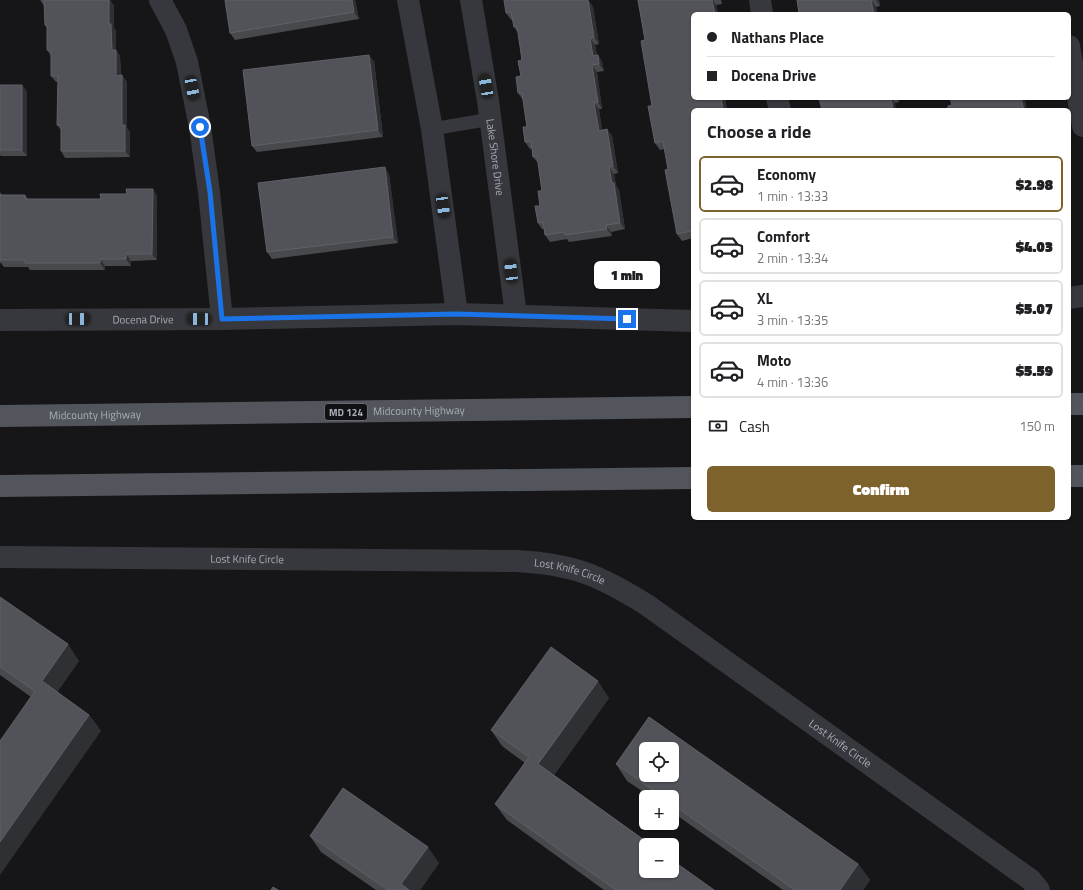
<!DOCTYPE html>
<html lang="en">
<head>
<meta charset="utf-8">
<style>
	body { margin:0; font-family:"Titillium Web",sans-serif; background:#f6f6f6; color:#202124; height:100vh; display:flex; flex-direction:column; font-size:15px; white-space:nowrap }
	* { box-sizing:border-box; margin:0 }
	p { font-size:13px; color:#757577 }
	.icon { flex:none; width:22px; height:22px; fill:none; stroke:currentColor; stroke-width:2; stroke-linecap:round; stroke-linejoin:round }
	.map { position:relative; flex:1; overflow:hidden }
	.panel { position:absolute; left:691px; top:108px; width:380px; height:412px; display:flex; flex-direction:column; background:#fff; border-radius:6px; box-shadow:0 1px 3px #0004 }
	.panel>* { flex:none }
	.guide { position:absolute; left:691px; top:12px; width:380px; height:88px; border-radius:6px; box-shadow:0 1px 3px #0004; display:grid; align-content:center; height:88px; padding:0 16px; background:#fff }
	.controls { position:absolute; left:639px; top:742px; display:grid; gap:8px }
	.controls a { display:grid; place-items:center; width:40px; height:40px; border-radius:6px; background:#fff; box-shadow:0 1px 3px #0004; font-size:20px }
	.end { position:absolute; width:18px; height:18px; margin:-9px; border:5px solid #1a73e8; background:#fff; box-shadow:0 0 0 2px #fff }
	.from { border-radius:50% }
	.bubble { position:absolute; height:28px; border-radius:6px; background:#fff; box-shadow:0 1px 3px #0004; font-size:13px; font-weight:800; line-height:28px; text-align:center }
	.car { position:absolute; width:12px; height:24px; margin:-12px -6px; border-radius:5px; box-shadow:0 0 3px 1px #0007; background:linear-gradient(#222 24%,#8ab4d8 0 40%,#222 0 76%,#8ab4d8 0 86%,#222 0) }
	.guide b { display:flex; align-items:center; gap:14px; height:38px; font-size:15px }
	.guide b+b { border-top:1px solid #e0e0e0 }
	.guide i { width:10px; height:10px; background:#202124 }
	ul { padding:0; list-style:none }
	li { display:flex; align-items:center; gap:12px; height:56px; margin:0 8px 6px; padding:0 8px; border:2px solid #e0e0e0; border-radius:6px }
	li div { flex:1 }
	li b { display:block; font-size:15px }
	li em { font-style:normal; font-weight:800 }
	li.current { border-color:#7e622b }
	li>.icon { width:36px; height:36px; stroke-width:1.5 }
	h2 { padding:0 16px; font-size:18px; line-height:48px }
	.pay { display:flex; align-items:center; gap:10px; height:44px; padding:0 16px; font-size:15px }
	.pay p { margin-inline-start:auto }
	.cta { display:flex; gap:8px; margin-top:auto; padding:8px 16px }
	.cta a { flex:1; height:46px; border-radius:6px; background:#7e622b; color:#fff; font-size:16px; font-weight:800; line-height:46px; text-align:center }
	.map>svg:first-child { display:block }
	.lines { fill:none; stroke-linecap:round; stroke-linejoin:round }
	.service { stroke:#37383d; stroke-width:13 }
	.minor { stroke:#37383d; stroke-width:22 }
	.primary { stroke:#53555c; stroke-width:22 }
	.wall { fill:#47494d }
	.shaded-wall { fill:#2f3033 }
	.building { fill:#525359; stroke:#5f6168; fill-rule:evenodd }
	.route { stroke:#1a73e8; stroke-width:5 }
	.labels { text-anchor:middle; stroke-width:3; stroke-linejoin:round; paint-order:stroke }
	.shield { fill:#111113; stroke:#7b7e86; stroke-width:1 }
	.shield-label { font-size:10px; font-weight:bold; fill:#a8adb8 }
	.street-label { font-size:11px; fill:#a8adb8; stroke:#111113 }
</style>
</head>
<body>
<div class="map">
<svg width="1083" height="890" viewBox="0 0 1083 890">
	<rect width="100%" height="100%" fill="#161618"/>
	<g class="lines">
		<!-- service -->
		<path class="service" d="M432,129L491,119"/>
		<!-- minor -->
		<g class="minor">
			<path d="M160,0L176,30L187,62L200,127L209,192L222,319"/>
			<path d="M408,0L432,129L457,314"/>
			<path id="s1" d="M471,0L488,101L516,315"/>
			<path d="M760,0L762,14"/>
			<path d="M1069,46L1083,126"/>
			<path d="M777,98L780,110"/>
			<path d="M1069,298L1083,296"/>
			<path id="s2" d="M0,320L222,319L457,314L693,321"/>
			<path id="s3" d="M0,557L516,561C573,564 599,575 647,605L1031,880L1039,890"/>
		</g>
		<!-- primary -->
		<g class="primary">
			<path d="M1069,404H1083"/>
			<path id="s4" d="M0,416L693,407"/>
			<path d="M1069,476H1083"/>
			<path d="M0,486L693,478"/>
		</g>
	</g>
	<!-- wall -->
	<path class="wall" d="M40,0H110L114,6V28L116,31V50L120,56L121,75H122L127,82V128L130,132V157L65,158L61,151V130L57,125L58,82H56L51,76V56L47,50V28L45,25L44,6Z
		M225,0H355L359,19L235,40L230,33Z
		M638,0H721L722,4L716,5L718,14H693L725,98L727,110H693V238L682,241L677,234L668,169L664,149L660,150L655,143L645,40Z
		M797,0H879L880,6L876,7L877,14H795L799,13Z
		M589,1L593,7L599,44L595,45L597,55H598L602,62L604,71L597,72L602,109H599L602,130L607,129L612,136L618,173L614,174L616,185L619,190L625,229L611,232L612,236L569,242L567,239L550,242L545,235L544,229H542L538,223L542,191L538,163L533,157L532,148L530,149L525,142L527,127L523,100L518,93L521,76L522,60L518,33L514,27L513,19L511,20L506,13Z
		M374,61L383,137L257,152L252,146Z
		M0,85H22L27,92V156H1L0,155Z
		M819,98H898L899,102L895,103L819,99Z
		M389,174L398,243L272,259L267,252Z
		M0,192L2,195H25L28,199H101L157,196V260L131,261V266H105V270H30L28,267H4L1,263H0Z
		M0,597L79,661L57,692L89,715L101,731L31,697L0,675Z
		M609,698L554,775L714,890H604L507,820L495,804L525,763L502,746L491,730Z
		M616,764L858,864L870,880L863,890H783L672,812V797H651L627,781Z
		M310,836L439,863L420,890H376L321,852Z"/>
	<!-- shaded-wall -->
	<path class="shaded-wall" d="M105,0H110L114,6V28L116,31V50L120,56L121,82L116,76L112,50L109,24Z
		M352,0H355L359,19L354,12Z
		M585,0H588L593,7L599,44L594,37Z
		M712,0H713L716,5L718,14H715Z
		M871,0L876,7L877,14H874Z
		M876,0H879L880,6Z
		M590,38L595,45L598,62L593,56Z
		M369,55L374,61L383,137L378,130Z
		M598,55L602,62L604,71L599,64Z
		M592,65L597,72L602,109L598,102Z
		M122,75L127,82V128L130,132V157L125,151L122,125Z
		M22,85L27,92V156L22,150Z
		M721,98H725L727,110H723Z
		M891,98H892L895,103L896,110H893Z
		M1021,98H1025L1027,110H1024Z
		M594,103L599,109L603,137L599,131Z
		M607,129L612,136L618,173L613,166Z
		M385,167L389,174L398,243L393,237Z
		M609,167L614,174L616,185L619,190L625,229L620,223L612,183Z
		M153,189L157,196V260L152,254Z
		M606,225L611,232L612,236L607,229Z
		M126,254L131,261V266L126,259Z
		M100,259L105,266V270L100,263Z
		M68,644L79,661L53,698L42,681Z
		M598,681L609,698L550,781L538,764Z
		M89,715L101,731L0,875V842Z
		M428,847L439,863L420,890H405L401,884Z
		M858,864L870,880L863,890H840Z"/>
	<!-- building -->
	<path class="building" d="M44,0H109V24H111L112,50H116V76L122,75V125H125V151H61V125H57L58,76H51V50H47V25H45Z
		M225,0H352L354,12L230,33Z
		M504,0H588L594,37L590,38L593,56L598,55L599,64L592,65L598,102L594,103L599,131L607,129L613,166L609,167L612,183H614L620,223L606,225L607,229L565,235L564,232L545,235L543,222L538,223L535,206H540L538,191H542L537,156L533,157L531,141L525,142L523,127H527L522,93H518L516,77L521,76L518,61L522,60L517,26L514,27L511,12L506,13Z
		M638,0H712L715,14H693V98H721L723,110H693V236H692L691,231L677,234L665,170L668,169L663,141L655,143L648,106H652L641,41L645,40Z
		M797,0H871L874,14H795L799,13Z
		M369,55L378,130L252,146L243,70Z
		M0,85H22V150H0Z
		M819,98H891L893,110H822Z
		M950,98H1021L1024,110H948V106L952,105Z
		M385,167L393,237L267,252L258,183Z
		M126,189H153L152,254H126V259H100V263H25V260H0V195H25V199H101L100,194H127Z
		M0,597L68,644L42,681L89,715L0,842V741L35,691L0,667Z
		M551,647L598,681L538,764L651,845H646V871H672V860L714,890H616L495,804L529,757L491,730Z
		M649,717L858,864L840,890H795L672,804V797H663L616,764ZM646,749H672V775H646Z
		M343,788L428,847L401,884L409,890H388L310,836Z
		M273,887L278,890H271Z"/>
	<g class="lines">
		<!-- route -->
		<path class="route" d="M200,127L210,192L222,319L456,314L627,319"/>
	</g>
	<g class="labels">
		<!-- shield labels -->
		<rect class="shield" x="325" y="404" width="42" height="16" rx="3"/>
		<g class="shield-label">
			<text x="346" y="416">MD 124</text>
		</g>
		<!-- street labels -->
		<g class="street-label">
			<text dy="4" stroke="none"><textPath href="#s1" startOffset="159">Lake Shore Drive</textPath></text>
			<text dy="4" stroke="none"><textPath href="#s2" startOffset="143">Docena Drive</textPath></text>
			<text dy="4" stroke="none"><textPath href="#s4" startOffset="419">Midcounty Highway</textPath></text>
			<text dy="4" stroke="none"><textPath href="#s4" startOffset="95">Midcounty Highway</textPath></text>
			<text dy="4" stroke="none"><textPath href="#s3" startOffset="247">Lost Knife Circle</textPath></text>
			<text dy="4" stroke="none"><textPath href="#s3" startOffset="571">Lost Knife Circle</textPath></text>
			<text dy="4" stroke="none"><textPath href="#s3" startOffset="894">Lost Knife Circle</textPath></text>
		</g>
	</g>
</svg>
<div class="controls">
<a><svg class="icon" aria-label="locate" viewBox="0 0 24 24"><circle cx="12" cy="12" r="6"/><path d="M12 2v4M12 18v4M2 12h4M18 12h4"/></svg></a>
<a>+</a>
<a>−</a>
</div>
<i class="end from" style="left:200px;top:127px"></i>
<i class="end" style="left:627px;top:319px"></i>
<div class="bubble" style="left:594px;top:261px;width:66px">1 min</div>
<i class="car" style="left:486px;top:86px;rotate:350deg"></i>
<i class="car" style="left:192px;top:88px;rotate:169deg"></i>
<i class="car" style="left:443px;top:206px;rotate:172deg"></i>
<i class="car" style="left:511px;top:271px;rotate:353deg"></i>
<i class="car" style="left:78px;top:319px;rotate:90deg"></i>
<i class="car" style="left:199px;top:319px;rotate:271deg"></i>
<div class="guide">
<b><i class="from"></i>Nathans Place</b>
<b><i></i>Docena Drive</b>
</div>
<section class="panel">
<h2>Choose a ride</h2>
<ul>
<li class="current"><svg class="icon" aria-label="car" viewBox="0 0 24 24"><path d="M5 17H2v-5l4-1 3-4h7l3 4 3 1v5h-3M9 17h6M6 11h13"/><circle cx="7" cy="17" r="2"/><circle cx="17" cy="17" r="2"/></svg><div><b>Economy</b><p>1 min · 13:33</p></div><em>$2.98</em></li>
<li><svg class="icon" aria-label="car" viewBox="0 0 24 24"><path d="M5 17H2v-5l4-1 3-4h7l3 4 3 1v5h-3M9 17h6M6 11h13"/><circle cx="7" cy="17" r="2"/><circle cx="17" cy="17" r="2"/></svg><div><b>Comfort</b><p>2 min · 13:34</p></div><em>$4.03</em></li>
<li><svg class="icon" aria-label="car" viewBox="0 0 24 24"><path d="M5 17H2v-5l4-1 3-4h7l3 4 3 1v5h-3M9 17h6M6 11h13"/><circle cx="7" cy="17" r="2"/><circle cx="17" cy="17" r="2"/></svg><div><b>XL</b><p>3 min · 13:35</p></div><em>$5.07</em></li>
<li><svg class="icon" aria-label="car" viewBox="0 0 24 24"><path d="M5 17H2v-5l4-1 3-4h7l3 4 3 1v5h-3M9 17h6M6 11h13"/><circle cx="7" cy="17" r="2"/><circle cx="17" cy="17" r="2"/></svg><div><b>Moto</b><p>4 min · 13:36</p></div><em>$5.59</em></li>
</ul>
<div class="pay"><svg class="icon" aria-label="cash" viewBox="0 0 24 24"><path d="M3 7h18v10H3z"/><circle cx="12" cy="12" r="2"/></svg>Cash<p>150 m</p></div>
<div class="cta"><a>Confirm</a></div>
</section>
</div>
</body>
</html>
